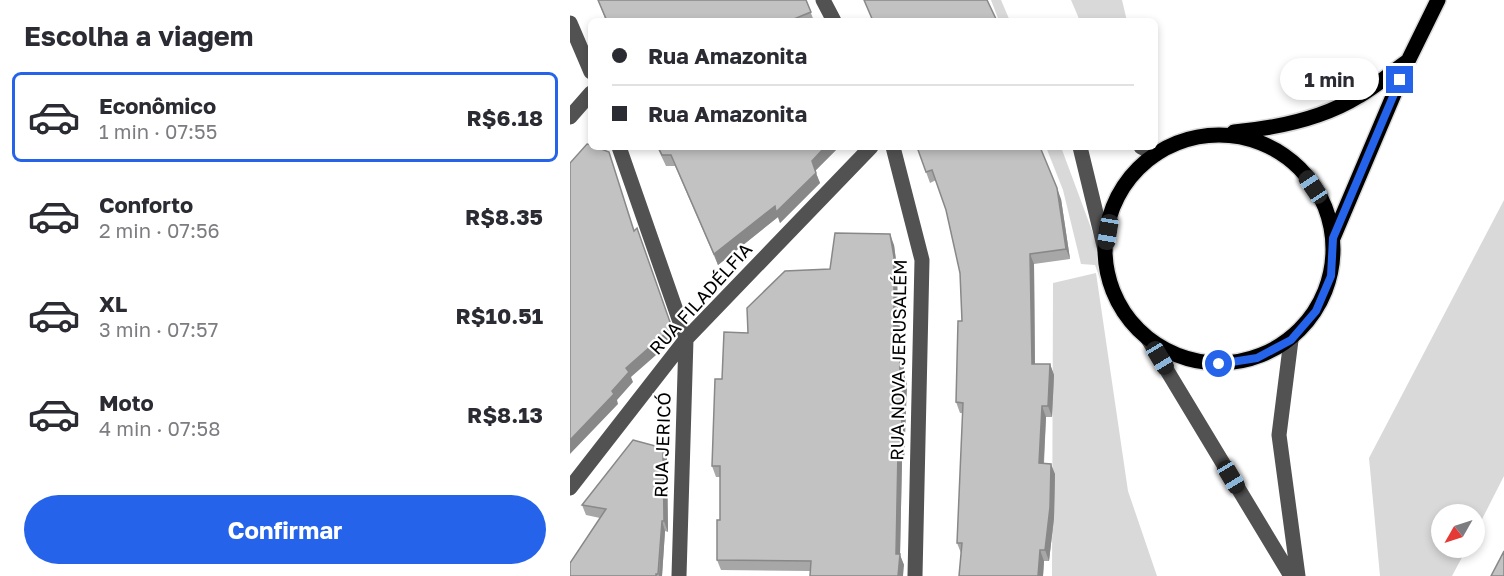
<!DOCTYPE html>
<html lang="pt">
<head>
<meta charset="utf-8">
<style>
	body { margin:0; font-family:"Golos Text",sans-serif; background:#f2f2f3; color:#2b2b33; height:100vh; display:flex; flex-direction:column; font-size:22px; white-space:nowrap }
	* { box-sizing:border-box; margin:0 }
	p { font-size:20px; color:#7c7c81 }
	.icon { flex:none; width:33px; height:33px; fill:none; stroke:currentColor; stroke-width:2; stroke-linecap:round; stroke-linejoin:round }
	.map { position:relative; flex:1; overflow:hidden }
	.side { display:flex; flex-direction:column; background:#fff; width:570px }
	.side>* { flex:none }
	.guide { position:absolute; left:18px; top:18px; width:570px; height:132px; border-radius:9px; box-shadow:0 3px 9px #0003; display:grid; align-content:center; height:132px; padding:0 24px; background:#fff }
	.needle { width:39px; rotate:231deg }
	.buttons { position:absolute; left:861px; top:504px; display:grid; gap:12px }
	.buttons a { display:grid; place-items:center; width:54px; height:54px; border-radius:50%; background:#fff; box-shadow:0 3px 9px #0003; font-size:30px }
	.end { position:absolute; width:27px; height:27px; margin:-14px; border:8px solid #2563eb; background:#fff; box-shadow:0 0 0 3px #fff }
	.from { border-radius:50% }
	.bubble { position:absolute; height:42px; border-radius:21px; background:#fff; box-shadow:0 3px 9px #0003; font-size:20px; font-weight:700; line-height:42px; text-align:center }
	.car { position:absolute; width:18px; height:36px; margin:-18px -9px; border-radius:8px; box-shadow:0 0 4px 2px #0007; background:linear-gradient(#222 24%,#8ab4d8 0 40%,#222 0 76%,#8ab4d8 0 86%,#222 0) }
	.guide b { display:flex; align-items:center; gap:21px; height:57px; font-size:22px }
	.guide b+b { border-top:2px solid #e1e1e2 }
	.guide i { width:15px; height:15px; background:#2b2b33 }
	ul { padding:0; list-style:none }
	li { display:flex; align-items:center; gap:18px; height:90px; margin:0 12px 9px; padding:0 12px; border:3px solid transparent; border-radius:9px }
	li div { flex:1 }
	li b { display:block; font-size:22px }
	li em { font-style:normal; font-weight:700 }
	li.on { border-color:#2563eb }
	li>.icon { width:54px; height:54px; stroke-width:1.5 }
	h2 { padding:0 24px; font-size:27px; line-height:72px }
	.action { display:flex; gap:12px; margin-top:auto; padding:12px 24px }
	.action a { flex:1; height:69px; border-radius:36px; background:#2563eb; color:#fff; font-size:24px; font-weight:700; line-height:69px; text-align:center }
	main { display:flex; flex:1; min-height:0 }
	.map>svg:first-child { display:block }
	.green { fill:#d9d9d9 }
	.lines { fill:none; stroke-linecap:round; stroke-linejoin:round }
	.major-casing { stroke:#dbdbdb; stroke-width:18 }
	.minor { stroke:#525252; stroke-width:15 }
	.major { stroke:#000; stroke-width:15 }
	.wall { fill:#a7a7a7 }
	.shaded-wall { fill:#888 }
	.building { fill:#c2c2c2; stroke:#888; stroke-width:1.5 }
	.route { stroke:#2563eb; stroke-width:8 }
	.labels { text-anchor:middle; stroke-width:4.5; stroke-linejoin:round; paint-order:stroke }
	.street-label { font-size:18px; fill:#000; stroke:#fff }
</style>
</head>
<body>
<main>
<section class="side">
<h2>Escolha a viagem</h2>
<ul>
<li class="on"><svg class="icon" aria-label="car" viewBox="0 0 24 24"><path d="M5 17H2v-5l4-1 3-4h7l3 4 3 1v5h-3M9 17h6M6 11h13"/><circle cx="7" cy="17" r="2"/><circle cx="17" cy="17" r="2"/></svg><div><b>Econômico</b><p>1 min · 07:55</p></div><em>R$6.18</em></li>
<li><svg class="icon" aria-label="car" viewBox="0 0 24 24"><path d="M5 17H2v-5l4-1 3-4h7l3 4 3 1v5h-3M9 17h6M6 11h13"/><circle cx="7" cy="17" r="2"/><circle cx="17" cy="17" r="2"/></svg><div><b>Conforto</b><p>2 min · 07:56</p></div><em>R$8.35</em></li>
<li><svg class="icon" aria-label="car" viewBox="0 0 24 24"><path d="M5 17H2v-5l4-1 3-4h7l3 4 3 1v5h-3M9 17h6M6 11h13"/><circle cx="7" cy="17" r="2"/><circle cx="17" cy="17" r="2"/></svg><div><b>XL</b><p>3 min · 07:57</p></div><em>R$10.51</em></li>
<li><svg class="icon" aria-label="car" viewBox="0 0 24 24"><path d="M5 17H2v-5l4-1 3-4h7l3 4 3 1v5h-3M9 17h6M6 11h13"/><circle cx="7" cy="17" r="2"/><circle cx="17" cy="17" r="2"/></svg><div><b>Moto</b><p>4 min · 07:58</p></div><em>R$8.13</em></li>
</ul>
<div class="action"><a>Confirmar</a></div>
</section>
<div class="map">
<svg width="934" height="576" viewBox="0 0 934 576">
	<rect width="100%" height="100%" fill="#fff"/>
	<!-- green -->
	<path class="green" d="M421,0H431L440,21H429Z
		M501,0H552L557,21H510Z
		M476,147H491L550,306L537,298L525,265L511,264L493,190Z
		M934,200V476L905,533L904,514H872V548H897L882,576H810L799,458Z
		M526,273L558,491L587,576H482L483,283Z"/>
	<g class="lines">
		<defs>
			<path id="major" d="M664,132C707,128 752,119 789,96C806,86 822,72 838,61
				M535 249a114 114 0 1 1 228 0a114 114 0 1 1-228 0Z
				M763,238L838,61L868,0"/>
		</defs>
		<!-- major casing -->
		<use href="#major" class="major-casing"/>
		<!-- minor -->
		<path class="minor" d="M253,0L264,21
			M0,23L21,72
			M0,117L21,93
			M49,147L116,339L109,576
			M323,147L352,260L345,576
			M510,147L535,250
			M571,147L586,154
			M578,339L721,576
			M721,340L709,435L728,576
			M0,488L116,339L301,147"/>
		<!-- major -->
		<use href="#major" class="major"/>
	</g>
	<!-- wall -->
	<path class="wall" d="M28,0H236L244,21H36Z
		M87,147H269L245,171L250,183L210,223L208,217L148,265L105,166H96Z
		M347,147L491,199L500,259L464,264L465,364H480L484,375L482,417H476L474,464L485,474L484,518L479,561H474L473,576H389L391,553L387,543L393,413H390L386,402L392,321L390,273L376,210L366,180L360,183Z
		M324,245L327,268L328,326H329L333,337L334,375L337,383L334,461H332L330,555L334,565L240,571L151,570L147,560L150,520V477H146L142,466L152,379L178,333L260,269Z
		M93,448L97,459L98,532L95,531L92,576H0L30,518L16,515L12,505Z"/>
	<!-- shaded-wall -->
	<path class="shaded-wall" d="M255,147H269L245,171L242,161Z
		M246,173L250,183L210,223L208,217L148,265L144,254Z
		M487,188L491,199L500,259L496,249Z
		M67,228L104,333L102,341L61,377L63,382L47,400L48,404L0,454V440L42,391L56,368Z
		M320,234L324,245L327,268L328,337L324,326Z
		M460,254L464,264L465,374L462,364Z
		M329,326L333,337L334,375L337,383L334,461L331,451Z
		M480,364L484,375L482,417L478,406Z
		M472,406L476,417L473,474L469,463Z
		M93,448L97,459L98,532L94,521Z
		M328,451L332,461L330,555L334,565L333,576H328L326,554Z
		M481,464L485,474L484,518L479,561L475,550Z
		M92,521L95,531L92,576H89Z
		M470,550L474,561L473,576H468Z"/>
	<!-- building -->
	<path class="building" d="M28,0H236L241,12L219,21H37Z
		M294,0H417L427,21H303Z
		M17,144L21,145V147H26L39,152L64,231L67,228L100,322L98,331L56,368L59,372L42,391L44,394L0,440V163Z
		M88,147H255L242,161L246,173L206,212L205,206L144,254L101,155H92Z
		M347,147H470L487,188L496,249L460,254L462,364H480L478,406H472L469,463L481,464L480,507L475,550H470L468,576H389L392,543H387L393,403L386,402L388,321H392L390,273L376,210L362,170L356,172Z
		M265,233L320,234L324,257V326H329L330,372H333L331,451H328L326,554H330L328,576H240L241,561L147,560V520H150V466H142L145,379H152L154,332L178,333L177,308L215,271L260,269Z
		M63,440L93,448L94,521H92L88,574H86V576H0V563L36,509L12,505Z
		M934,551V576H921Z"/>
	<g class="lines">
		<!-- route -->
		<path class="route" d="M649,364L687,358L721,340L746,311L761,276L763,238L830,80"/>
	</g>
	<g class="labels">
		<!-- street labels -->
		<g class="street-label">
			<text transform="translate(131 299) rotate(-48)" y="6">RUA FILADÉLFIA</text>
			<text transform="translate(329 360) rotate(-89)" y="6">RUA NOVA JERUSALÉM</text>
			<text transform="translate(93 445) rotate(-88)" y="6">RUA JERICÓ</text>
		</g>
	</g>
</svg>
<div class="buttons">
<a><svg class="needle" viewBox="-14 -14 28 28"><path d="M0-13l5 13h-10z" fill="#e53935"/><path d="M0 13l5-13h-10z" fill="#7c7c81"/></svg></a>
</div>
<i class="end from" style="left:649px;top:364px"></i>
<i class="end" style="left:830px;top:80px"></i>
<div class="bubble" style="left:710px;top:58px;width:99px">1 min</div>
<i class="car" style="left:743px;top:187px;rotate:326deg"></i>
<i class="car" style="left:538px;top:232px;rotate:189deg"></i>
<i class="car" style="left:590px;top:358px;rotate:149deg"></i>
<i class="car" style="left:661px;top:477px;rotate:149deg"></i>
<div class="guide">
<b><i class="from"></i>Rua Amazonita</b>
<b><i></i>Rua Amazonita</b>
</div>
</div>
</main>
</body>
</html>
